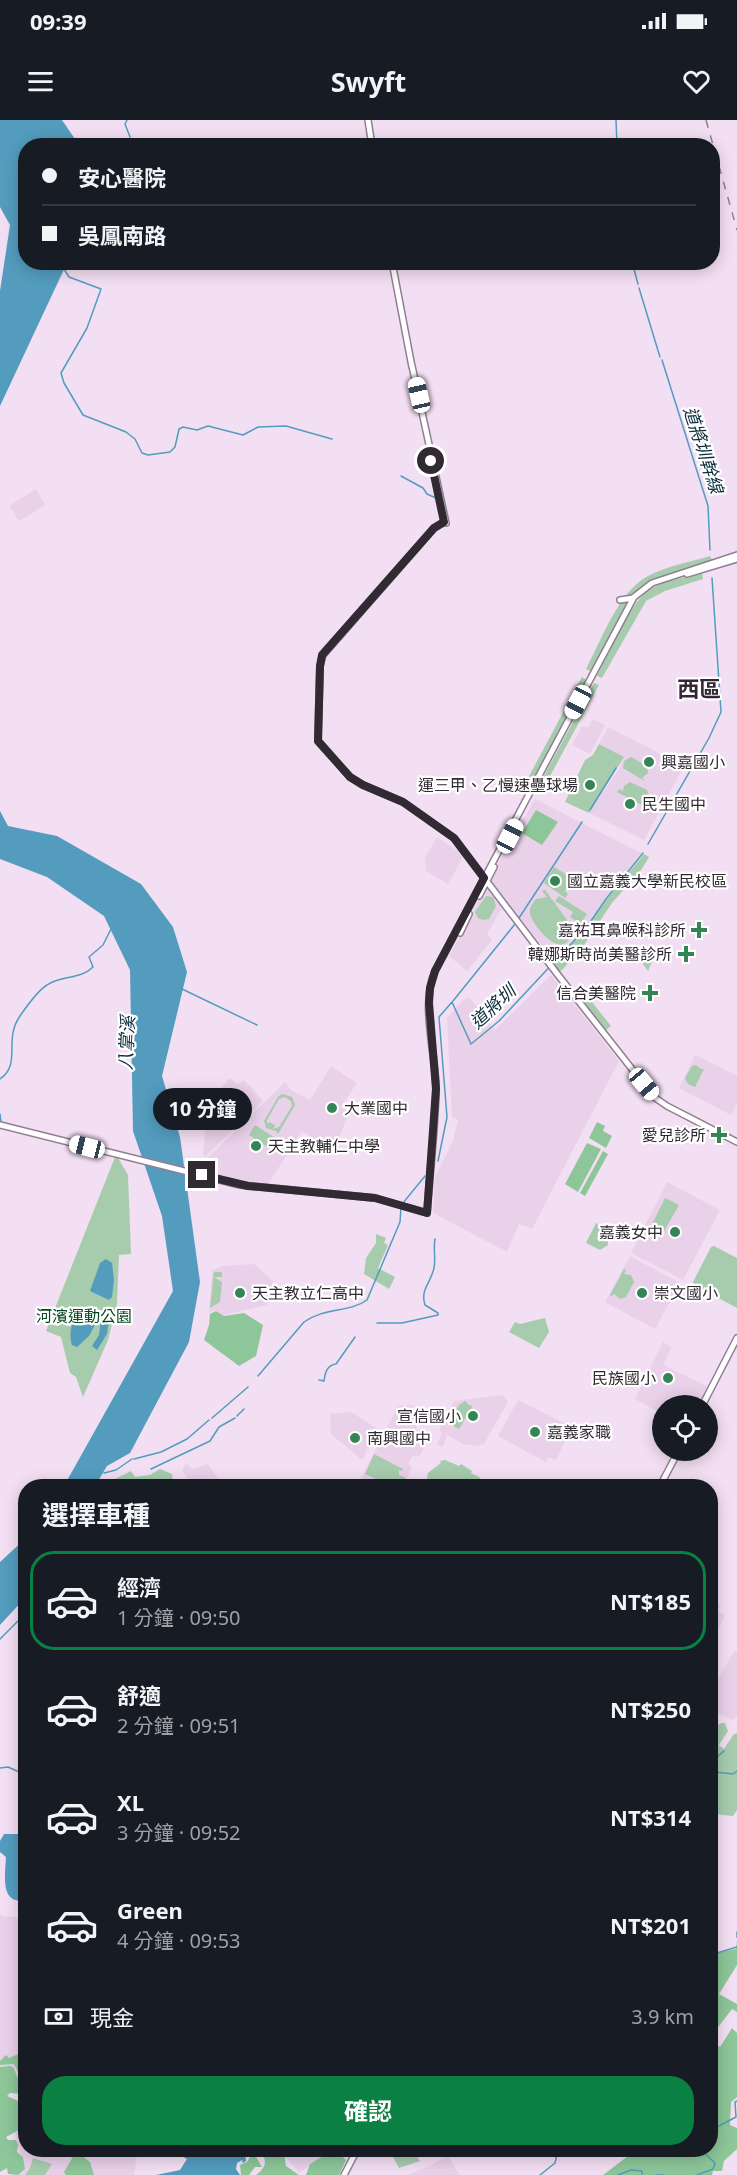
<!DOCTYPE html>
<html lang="zh-TW">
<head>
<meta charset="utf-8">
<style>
	body { margin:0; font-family:"Noto Sans","Noto Sans TC",sans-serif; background:#242831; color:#f1f3f6; height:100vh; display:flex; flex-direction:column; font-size:22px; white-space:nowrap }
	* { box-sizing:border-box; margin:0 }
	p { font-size:20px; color:#9ea1a6 }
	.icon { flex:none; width:33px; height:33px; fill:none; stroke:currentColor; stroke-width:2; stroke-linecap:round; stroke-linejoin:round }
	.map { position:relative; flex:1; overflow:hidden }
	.panel { position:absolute; left:18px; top:1359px; width:700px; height:678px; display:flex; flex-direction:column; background:#171b24; border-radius:24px; box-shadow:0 3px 15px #0003 }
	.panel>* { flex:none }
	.hud { position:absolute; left:18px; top:18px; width:702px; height:132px; border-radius:24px; box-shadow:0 3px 15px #0003; display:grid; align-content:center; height:132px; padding:0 24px; background:#171b24 }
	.buttons { position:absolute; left:652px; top:1275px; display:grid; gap:12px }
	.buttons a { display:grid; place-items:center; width:66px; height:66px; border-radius:50%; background:#171b24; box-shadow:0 3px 15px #0003; font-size:30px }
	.end { position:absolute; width:27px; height:27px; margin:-14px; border:8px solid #322a32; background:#fff; box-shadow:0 0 0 3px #fff }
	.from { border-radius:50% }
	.bubble { position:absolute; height:42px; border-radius:21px; background:#171b24; box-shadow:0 3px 15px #0003; font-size:20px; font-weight:700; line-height:42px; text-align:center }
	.car { position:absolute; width:18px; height:36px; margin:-18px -9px; border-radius:8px; box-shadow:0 0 4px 2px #0007; background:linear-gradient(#fff 24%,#345 0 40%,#fff 0 76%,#345 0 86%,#fff 0) }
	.hud b { display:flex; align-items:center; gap:21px; height:57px; font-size:22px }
	.hud b+b { border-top:2px solid #363941 }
	.hud i { width:15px; height:15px; background:#f1f3f6 }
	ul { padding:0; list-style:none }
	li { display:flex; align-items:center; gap:18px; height:99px; margin:0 12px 9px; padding:0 12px; border:3px solid transparent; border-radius:24px }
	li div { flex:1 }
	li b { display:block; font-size:22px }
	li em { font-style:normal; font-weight:700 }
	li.active { border-color:#0b8043 }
	li>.icon { width:54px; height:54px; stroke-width:1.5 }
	h2 { padding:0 24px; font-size:27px; line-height:72px }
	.pay { display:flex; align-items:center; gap:15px; height:66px; padding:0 24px; font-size:22px }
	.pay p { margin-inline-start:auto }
	.action { display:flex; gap:12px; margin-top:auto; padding:12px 24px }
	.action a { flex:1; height:69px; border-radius:24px; background:#0b8043; color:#fff; font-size:24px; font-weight:700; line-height:69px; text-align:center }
	.status { display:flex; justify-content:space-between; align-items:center; height:42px; padding:0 30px; background:#171b24; direction:ltr }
	.status svg { height:16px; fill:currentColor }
	header { display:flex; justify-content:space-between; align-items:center; height:78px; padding:0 24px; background:#171b24; font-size:27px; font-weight:700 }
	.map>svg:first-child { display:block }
	.built { fill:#e9d1e9 }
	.green { fill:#a6ccad; fill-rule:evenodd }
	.forest { fill:#8dc698 }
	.water { fill:#539cbe }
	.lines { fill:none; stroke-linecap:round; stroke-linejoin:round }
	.stream { stroke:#539cbe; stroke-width:1.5 }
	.major-casing { stroke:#917f91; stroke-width:8 }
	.major { stroke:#fff; stroke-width:5 }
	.rail { stroke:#8e808e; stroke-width:1.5; stroke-dasharray:8 8; stroke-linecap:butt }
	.route { stroke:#322a32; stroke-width:8 }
	.poi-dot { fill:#348455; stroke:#fff; stroke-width:2 }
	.labels { text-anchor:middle; stroke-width:4.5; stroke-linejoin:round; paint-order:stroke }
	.poi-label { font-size:16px; fill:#322a32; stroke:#fff; text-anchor:start }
	.park-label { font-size:16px; fill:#03481e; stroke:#fff }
	.water-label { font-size:18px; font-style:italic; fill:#0d2f3e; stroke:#fff }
	.district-label { font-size:22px; font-weight:bold; fill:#352635; stroke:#fff }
</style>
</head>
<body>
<div class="status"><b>09:39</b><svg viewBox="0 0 49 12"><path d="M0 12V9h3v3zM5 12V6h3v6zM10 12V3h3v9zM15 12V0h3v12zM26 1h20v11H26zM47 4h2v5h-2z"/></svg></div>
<header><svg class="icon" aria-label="menu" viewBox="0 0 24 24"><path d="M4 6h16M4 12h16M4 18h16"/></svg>Swyft<svg class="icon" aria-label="heart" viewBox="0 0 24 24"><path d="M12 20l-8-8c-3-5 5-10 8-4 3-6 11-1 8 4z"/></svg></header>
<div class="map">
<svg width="737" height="2055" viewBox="0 0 737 2055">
	<rect width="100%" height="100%" fill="#f3dff3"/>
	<!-- built -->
	<path class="built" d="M36,369L45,385L19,401L9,386Z
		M593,599L605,605L590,634L572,625L582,606L588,608Z
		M608,607L684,646L644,720L589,693L619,649L624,637L599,624Z
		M535,679L641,733L578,815L554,841L489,759Z
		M437,717L456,730L458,728L464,735L448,764L426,751L425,738Z
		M487,768L502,788L487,814L492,820L467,851L449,836L485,769Z
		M551,855L619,941L532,1109L519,1104L507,1132L433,1093L435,1057L453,1021L458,1000L452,997L447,898L462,881L469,877L495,910Z
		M695,935L737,956V983L731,995L679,968Z
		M331,946L357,963L341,987L349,992L334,1031L302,1011L267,1066L245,1064L203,1053V1042L285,962L291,970L310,980Z
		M229,958L238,964L244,960L263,981L205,1037L203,1035L207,989Z
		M667,1062L720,1090L683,1160L631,1133Z
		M630,1136L680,1163L655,1209L605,1182Z
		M254,1144L273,1161L267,1185L223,1195L215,1190L209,1193L212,1151L221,1146Z
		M663,1222L672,1227L663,1245L709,1267L698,1285L663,1286V1294L635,1279Z
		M503,1275L508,1282L484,1324L476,1326L463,1324L447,1315L443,1327L437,1325L442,1313L439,1310L454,1281Z
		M518,1280L572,1307L556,1340L548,1337L546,1342L498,1316Z
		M413,1285L419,1325L424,1328L419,1337L413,1335L408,1344L412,1347L404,1366H357L398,1286Z
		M351,1292L378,1309L362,1340L331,1314L330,1294Z
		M186,1343L192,1349L208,1344L219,1360L228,1364L227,1366L192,1365L182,1350Z
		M714,1482L720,1485L718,1491L725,1495L718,1510L711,1506V1489Z
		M734,1531L737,1532V1596L732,1600L711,1590V1561L716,1563Z
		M0,1793L3,1796L14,1797L25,1802L26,2030H138L134,2055H18L21,2041L14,2009L21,1970L0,1950Z
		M280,2030H332L299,2053Z
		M448,2035L459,2055H408L431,2045Z"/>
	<!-- green -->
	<path class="green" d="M710,436L712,440L653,460L634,476L592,552L586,549C601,521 618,472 648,456C667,446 690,442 710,436Z
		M702,453L703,459L665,471L646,481L602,558L597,556C609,533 630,480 652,468C667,460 686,457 702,453Z
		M582,557L587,560L532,663L527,660Z
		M594,563L599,565L548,660L544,665H539Z
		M599,624L624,637L589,693L565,682L585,640L593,635Z
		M631,637L647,646L648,653L642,658L646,662L623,648L624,641Z
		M630,662L647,670L649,676L643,683L649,687L648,688L617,672L619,669L623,671L624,666Z
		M644,734L649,737L641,750L612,783L580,831L559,853L553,844L584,811L608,778Z
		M554,747L564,753L572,763L565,771L568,774L565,778L544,763Z
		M545,770L576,812L573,813L571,812C566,844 532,807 530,793C529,787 533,783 536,779L547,777L542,771Z
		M486,776L493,777L496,786L489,799L482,800L478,798L475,792Z
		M559,776L587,794L580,804L570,797L573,792L555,781Z
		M646,828L656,833L648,851L636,834Z
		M584,872L611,906L606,910L603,909L580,878L579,876Z
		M696,945L701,949H704L695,967L688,964L685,958L692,946Z
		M282,974L292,977L295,985L278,1014L276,1011L266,1008L264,1001L278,977ZM285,977L291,981L292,986L279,1007L273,1009L275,1005L269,1002L267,1004V1000L279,979Z
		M255,1005L277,1019L271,1029L249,1015Z
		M115,1037L118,1038L128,1055L131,1134L119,1135L117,1184L108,1220L83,1277L76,1257L70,1253L61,1217L46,1211Z
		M665,1078L679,1085L662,1115L650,1108Z
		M596,1103L606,1108V1117L608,1122V1125L600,1130L586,1123Z
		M376,1114L386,1118L384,1123L388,1125L378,1148L395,1157L389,1169L364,1154L366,1138L376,1123Z
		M714,1126L737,1138V1188L694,1165L693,1162L711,1127Z
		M624,1149L626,1150L624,1154L631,1155L634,1162L626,1177L620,1179L614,1174L612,1176L610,1175Z
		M214,1152H222V1157H214L222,1162L220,1182L210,1188Z
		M545,1198L549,1212L539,1228L509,1212L515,1202L520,1204Z
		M465,1281L470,1286L473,1285L459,1309L452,1305L450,1301L459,1285Z
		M374,1334L403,1349L402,1351L399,1350V1355L406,1358L402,1366H390L365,1354Z
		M445,1340L459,1346L461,1344L472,1351L471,1353L479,1357L485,1366H426L428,1353L441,1343L440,1341Z
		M160,1349L172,1354L173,1366H115V1359L131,1351L135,1357L150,1355Z
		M722,1603H725L728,1611L719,1625L724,1629L733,1615L737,1613V1690L733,1696L715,1694L711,1697V1608Z
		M406,2030H413L420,2041L399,2048L392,2035Z
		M33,2038L52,2044L45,2055H25L30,2048Z"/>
	<!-- forest -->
	<path class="forest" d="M536,690L558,702L542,725L522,713Z
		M597,1002L605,1006L603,1011L612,1016L606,1028L589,1018Z
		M587,1023L601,1029L578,1072L565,1064Z
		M603,1031L608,1034L585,1076L580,1073Z
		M216,1191L224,1196L244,1193L263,1205L256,1236L239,1246L204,1220L209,1205L210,1194Z
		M737,1821V1845L719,1874L737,1884V1892L732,1889L719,1906L711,1921L720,1927L732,1908L737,1913V1977L731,1982L730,2005L737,2008V2029L724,2041L722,2051H713L712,2055H603L636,2030H711V1834L736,1829Z
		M21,1933L25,1936V1963L24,1964L14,1944L0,1945V1941L6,1935L9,1938Z
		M10,1946L13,1947L23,1970L21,1974L10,1973L7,1976L23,1983L19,2010L6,2017L8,2020H16L18,2025L17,2032L23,2037L25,2049L18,2055L8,2054L7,2048L0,2052V1947Z
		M244,2030H252L262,2047H255L249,2055H241L240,2045L247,2042L250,2037L249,2033Z
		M258,2030H280L284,2033L286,2046L299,2055H256C267,2047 268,2039 258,2030Z
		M333,2030H336L346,2040L339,2055H306L310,2044Z
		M78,2033L90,2042L94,2055H66L64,2052L74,2035Z"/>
	<!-- water -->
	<path class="water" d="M0,0H62L79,25L26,26V142L67,143L0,286V171L10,105L0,87Z
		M0,691L8,706L57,716L141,764L173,807L187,852L162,956L180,1017L200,1162L189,1222L130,1333L107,1346L95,1366H64L173,1171L162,1096L133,1011L130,850L104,796L47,757L0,739Z
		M106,1139L112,1143L114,1160L112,1177L109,1180L90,1171L100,1143Z
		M81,1190L95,1205L89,1216L77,1227L72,1225C68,1213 72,1198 81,1190Z
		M104,1196L109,1198L107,1214L97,1230L92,1226L99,1215L101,1198Z
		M25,1419V1478L0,1505V1442Z
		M4,1714H25V1780C0,1785 5,1755 6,1737L0,1732V1721Z
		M171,2030H242L241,2032L245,2033L246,2041L243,2043L242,2040L237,2043L236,2049L240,2055H156L180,2050L187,2039Z"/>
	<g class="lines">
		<!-- stream -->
		<path class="stream" d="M127,0L125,4L130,17
			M616,0L617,26
			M632,142L638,164
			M64,149L69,157L101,169L87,208L61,253L64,263L83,295L126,312L135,319L142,333L148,335L170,332L175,327L179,309L183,307L197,310L208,306L243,315L258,307L286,306L332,319
			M639,168L660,237
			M662,240L708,386L710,430
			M401,356L423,368L427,374L436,378
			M590,690L616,648
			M648,724L709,618L721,592L712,458
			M519,798L582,702
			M182,869L257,905
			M453,881L515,804
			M0,959C22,944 3,920 20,896C27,886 37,871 47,865C62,855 80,860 93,847L89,837L103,825L111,809
			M0,994L1,1002
			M438,1041L447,997L439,897L452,882L471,924L499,901L586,808L606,779L643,733
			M403,1083L425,1056
			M435,1119C433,1129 436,1138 434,1148C431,1163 420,1169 425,1185L438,1193V1195
			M377,1203H402L438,1195
			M258,1256L304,1202C325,1187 349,1193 367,1180L400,1102L401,1087
			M319,1260L324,1261C325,1253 327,1245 336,1244L355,1217
			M237,1296L244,1289
			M212,1298L248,1267
			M134,1339L161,1332L187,1319L209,1300
			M151,1349L210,1321L219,1307L235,1298
			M104,1353L116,1350L132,1339
			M0,1519L21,1498L20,1489L18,1484
			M711,1642L724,1631
			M0,1648L8,1647L26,1655
			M711,1663L714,1658L715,1652L733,1654L737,1651
			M737,1812V1817
			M711,1831L717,1833L737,1827
			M711,2010L736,1997L735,1982L737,1981
			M540,2055L555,2043L558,2030
			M618,2055L631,2050L642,2051V2055
			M657,2055H664
			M697,2055L713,2049L715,2043L701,2030"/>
		<defs>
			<path id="major" d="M368,0L372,26
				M392,142L412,247
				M412,246L446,403L444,402L434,408L323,535L320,546L318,621L350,657L363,665L403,682L454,718L558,855L654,977L667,986L737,1022
				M687,454L737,439
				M620,480L633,478
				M479,776L494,747
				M460,813L469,794
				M0,1005L240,1065L375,1078L427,1093
				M427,1093C430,1052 435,1011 436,969C436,933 420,885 435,851L634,477L652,463L737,435
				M702,1286L737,1218
				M660,1366L679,1330
				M344,2055L357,2030"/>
		</defs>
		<!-- major casing -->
		<use href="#major" class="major-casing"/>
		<!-- major -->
		<use href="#major" class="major"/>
		<!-- rail -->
		<path class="rail" d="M706,0L737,110"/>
	</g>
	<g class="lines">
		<!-- route -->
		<path class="route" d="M202,1055L248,1066L375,1078L427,1093L436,969L429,883L430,868L435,851L484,758L454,718L403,682L363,665L350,657L318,621L320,546L322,535L434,408L444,402L431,341"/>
	</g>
	<!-- markers -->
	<g class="poi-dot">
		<circle cx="649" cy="642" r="6"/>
		<circle cx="590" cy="665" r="6"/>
		<circle cx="630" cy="684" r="6"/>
		<circle cx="555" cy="761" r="6"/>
		<path d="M696 801h6v6h6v6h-6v6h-6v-6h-6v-6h6z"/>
		<path d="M683 825h6v6h6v6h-6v6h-6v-6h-6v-6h6z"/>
		<path d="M647 864h6v6h6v6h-6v6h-6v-6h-6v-6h6z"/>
		<circle cx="332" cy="988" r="6"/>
		<path d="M716 1006h6v6h6v6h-6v6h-6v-6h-6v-6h6z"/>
		<circle cx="256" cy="1026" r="6"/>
		<circle cx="675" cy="1112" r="6"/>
		<circle cx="240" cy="1173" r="6"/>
		<circle cx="642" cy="1173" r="6"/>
		<circle cx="668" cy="1258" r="6"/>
		<circle cx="473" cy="1296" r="6"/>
		<circle cx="535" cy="1312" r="6"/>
		<circle cx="355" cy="1318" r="6"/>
	</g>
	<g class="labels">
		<!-- poi labels -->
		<g class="poi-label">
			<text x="661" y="648">興嘉國小</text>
			<text x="578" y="671" text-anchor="end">運三甲、乙慢速壘球場</text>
			<text x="642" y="690">民生國中</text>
			<text x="567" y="767">國立嘉義大學新民校區</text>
			<text x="686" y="816" text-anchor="end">嘉祐耳鼻喉科診所</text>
			<text x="672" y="840" text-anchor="end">韓娜斯時尚美醫診所</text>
			<text x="636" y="879" text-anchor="end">信合美醫院</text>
			<text x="344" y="994">大業國中</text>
			<text x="706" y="1021" text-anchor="end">愛兒診所</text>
			<text x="268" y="1032">天主教輔仁中學</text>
			<text x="663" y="1118" text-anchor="end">嘉義女中</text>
			<text x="252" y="1179">天主教立仁高中</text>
			<text x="654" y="1179">崇文國小</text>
			<text x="656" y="1264" text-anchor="end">民族國小</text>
			<text x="461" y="1302" text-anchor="end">宣信國小</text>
			<text x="547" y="1318">嘉義家職</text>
			<text x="367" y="1324">南興國中</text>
		</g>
		<!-- park labels -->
		<g class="park-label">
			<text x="84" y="1202">河濱運動公園</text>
		</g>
		<!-- water labels -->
		<g class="water-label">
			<text transform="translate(703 330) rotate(72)" y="6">道將圳幹線</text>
			<text transform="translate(493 887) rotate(-43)" y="6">道將圳</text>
			<text transform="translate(127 923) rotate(-87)" y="6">八掌溪</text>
		</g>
		<!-- district labels -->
		<g class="district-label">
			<text x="699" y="577">西區</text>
		</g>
	</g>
</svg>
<div class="buttons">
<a><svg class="icon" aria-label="locate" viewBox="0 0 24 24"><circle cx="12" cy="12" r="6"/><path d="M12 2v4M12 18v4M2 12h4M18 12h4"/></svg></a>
</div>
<i class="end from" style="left:431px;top:341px"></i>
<i class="end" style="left:202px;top:1055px"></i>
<div class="bubble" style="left:153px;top:968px;width:99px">10 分鐘</div>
<i class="car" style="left:419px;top:275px;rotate:347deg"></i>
<i class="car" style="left:578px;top:582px;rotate:208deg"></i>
<i class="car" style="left:510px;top:716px;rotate:27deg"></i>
<i class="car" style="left:644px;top:964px;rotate:140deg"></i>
<i class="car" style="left:87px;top:1027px;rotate:284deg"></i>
<div class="hud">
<b><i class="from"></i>安心醫院</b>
<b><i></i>吳鳳南路</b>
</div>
<section class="panel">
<h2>選擇車種</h2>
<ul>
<li class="active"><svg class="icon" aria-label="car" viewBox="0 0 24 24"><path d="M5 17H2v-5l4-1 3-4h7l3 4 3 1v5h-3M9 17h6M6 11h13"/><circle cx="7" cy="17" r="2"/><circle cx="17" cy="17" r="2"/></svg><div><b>經濟</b><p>1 分鐘 · 09:50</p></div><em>NT$185</em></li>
<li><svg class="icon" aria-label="car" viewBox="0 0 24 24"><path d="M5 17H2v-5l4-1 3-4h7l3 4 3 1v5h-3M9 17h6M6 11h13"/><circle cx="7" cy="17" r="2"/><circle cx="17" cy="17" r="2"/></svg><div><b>舒適</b><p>2 分鐘 · 09:51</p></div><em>NT$250</em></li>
<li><svg class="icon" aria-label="car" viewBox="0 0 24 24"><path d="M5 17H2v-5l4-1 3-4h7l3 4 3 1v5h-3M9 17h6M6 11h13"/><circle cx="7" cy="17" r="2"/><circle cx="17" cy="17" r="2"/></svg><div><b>XL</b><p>3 分鐘 · 09:52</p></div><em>NT$314</em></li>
<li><svg class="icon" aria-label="car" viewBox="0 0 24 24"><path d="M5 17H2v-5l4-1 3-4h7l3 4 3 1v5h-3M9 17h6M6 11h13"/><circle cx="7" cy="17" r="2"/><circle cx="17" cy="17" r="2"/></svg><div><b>Green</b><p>4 分鐘 · 09:53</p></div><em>NT$201</em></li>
</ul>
<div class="pay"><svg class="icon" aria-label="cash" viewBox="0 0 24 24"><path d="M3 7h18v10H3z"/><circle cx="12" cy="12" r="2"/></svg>現金<p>3.9 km</p></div>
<div class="action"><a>確認</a></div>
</section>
</div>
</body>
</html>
